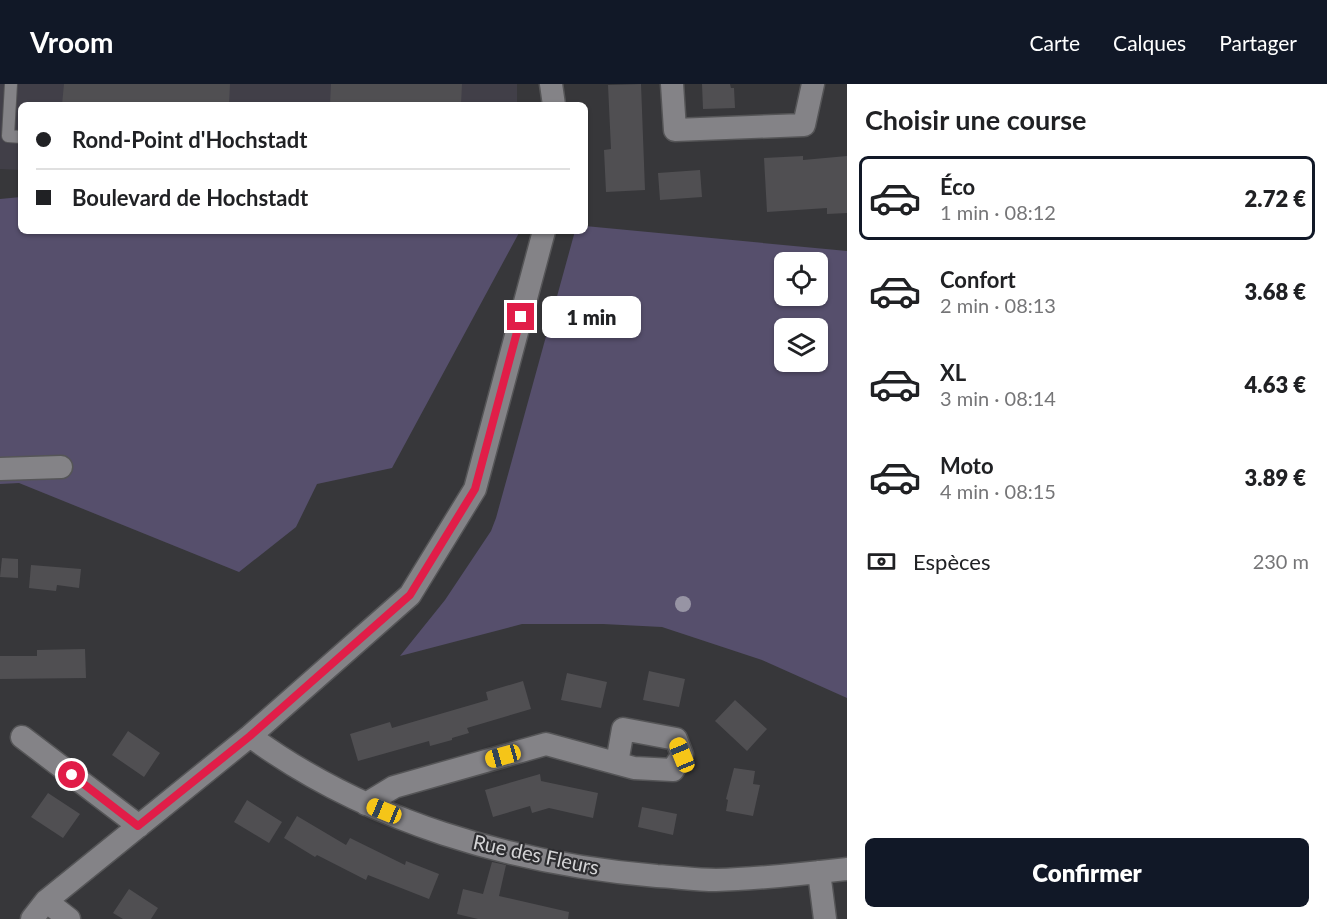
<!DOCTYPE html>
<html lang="fr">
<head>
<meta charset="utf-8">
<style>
	body { margin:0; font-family:Lato,sans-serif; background:#f2f2f2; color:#202124; height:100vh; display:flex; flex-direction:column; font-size:22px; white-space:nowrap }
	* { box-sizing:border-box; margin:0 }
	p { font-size:20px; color:#757577 }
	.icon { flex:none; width:33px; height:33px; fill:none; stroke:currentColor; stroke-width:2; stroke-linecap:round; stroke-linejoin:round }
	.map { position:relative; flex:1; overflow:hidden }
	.details { display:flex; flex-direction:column; background:#fff; width:480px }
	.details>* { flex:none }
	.top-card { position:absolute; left:18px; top:18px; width:570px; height:132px; border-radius:9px; box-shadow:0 2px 4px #0004; display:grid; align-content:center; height:132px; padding:0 18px; background:#fff }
	.controls { position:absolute; left:774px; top:168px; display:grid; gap:12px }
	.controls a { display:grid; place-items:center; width:54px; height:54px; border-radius:9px; background:#fff; box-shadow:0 2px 4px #0004; font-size:30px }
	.end { position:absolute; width:27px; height:27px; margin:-14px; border:8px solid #e11d48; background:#fff; box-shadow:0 0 0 3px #fff }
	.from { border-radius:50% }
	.bubble { position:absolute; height:42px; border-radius:9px; background:#fff; box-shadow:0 2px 4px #0004; font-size:20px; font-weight:800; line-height:42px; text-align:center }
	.car { position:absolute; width:18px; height:36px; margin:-18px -9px; border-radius:8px; box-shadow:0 0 4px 2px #0007; background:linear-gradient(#f5c518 24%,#345 0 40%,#f5c518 0 76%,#345 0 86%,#f5c518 0) }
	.top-card b { display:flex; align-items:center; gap:21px; height:57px; font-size:22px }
	.top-card b+b { border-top:2px solid #e0e0e0 }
	.top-card i { width:15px; height:15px; background:#202124 }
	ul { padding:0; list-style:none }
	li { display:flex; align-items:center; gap:18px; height:84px; margin:0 12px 9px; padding:0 6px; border:3px solid transparent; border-radius:9px }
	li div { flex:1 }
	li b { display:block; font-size:22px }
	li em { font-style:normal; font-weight:800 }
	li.on { border-color:#111827 }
	li>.icon { width:54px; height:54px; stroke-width:1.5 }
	h2 { padding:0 18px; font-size:27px; line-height:72px }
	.pay { display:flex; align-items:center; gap:15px; height:66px; padding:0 18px; font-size:22px }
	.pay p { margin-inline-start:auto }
	.button { display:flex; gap:12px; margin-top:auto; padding:12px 18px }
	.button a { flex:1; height:69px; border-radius:9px; background:#111827; color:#fff; font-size:24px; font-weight:800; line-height:69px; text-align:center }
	header { display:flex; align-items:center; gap:36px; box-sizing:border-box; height:84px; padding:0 30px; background:#111827; color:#fff }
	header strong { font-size:28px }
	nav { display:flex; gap:33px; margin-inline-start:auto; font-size:21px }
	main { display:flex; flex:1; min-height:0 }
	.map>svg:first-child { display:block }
	.built { fill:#413f48 }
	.green { fill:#564f6c; fill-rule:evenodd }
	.building { fill:#504f52 }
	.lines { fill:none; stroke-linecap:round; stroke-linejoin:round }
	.lane-casing { stroke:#555557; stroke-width:14 }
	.street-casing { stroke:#555557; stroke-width:25 }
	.lane { stroke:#848387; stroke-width:12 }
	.street { stroke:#848387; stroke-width:22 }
	.tree { fill:#9794a4 }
	.route { stroke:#e11d48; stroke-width:8 }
	.labels { text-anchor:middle; stroke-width:4.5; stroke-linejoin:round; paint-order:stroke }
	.street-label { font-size:20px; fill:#d4d4d6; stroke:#2d2d30 }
</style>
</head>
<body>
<header>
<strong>Vroom</strong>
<nav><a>Carte</a><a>Calques</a><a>Partager</a></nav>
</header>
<main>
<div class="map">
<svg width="847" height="835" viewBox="0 0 847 835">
	<rect width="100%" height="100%" fill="#37373a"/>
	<!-- built -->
	<path class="built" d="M0,0H517V21H21V86L0,85Z"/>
	<!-- green -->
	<path class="green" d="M21,113V147H520L392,384L317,400L296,443L239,488L19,399L0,400V115Z
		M585,142L847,167V614L762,576L662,543L603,540H522L400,572L445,516L491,447L496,434L575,147H585ZM818,178V212H784V178ZM818,244V278H784V244Z"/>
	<!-- building -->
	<path class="building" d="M64,0H230L229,21H62Z
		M331,0H462L461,21H330Z
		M641,0L645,106L606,108L604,66L611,65L608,1Z
		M702,0H730L731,4H734L735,24L703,25Z
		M803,72V76L847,72V129L827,130V124L767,128L764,74Z
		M700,86L702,113L660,116L658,89Z
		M2,474L18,475V494L0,493Z
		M31,481L81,485L79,504L57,501L56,507L29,504Z
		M85,565L86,594L0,595V572H37V566Z
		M649,587L685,595L679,623L643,616Z
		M567,589L607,598L601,624L561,616Z
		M523,597L531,625L467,644L469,649L452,654V656L430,662L429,657L358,677L350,650L390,638L392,644L488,616L486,608Z
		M735,616L767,645L747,667L715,637Z
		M128,647L160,669L144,693L112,671Z
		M734,684L755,687L753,700L760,701L753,732L726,727L728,716L726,715Z
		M540,690L541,697L598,709L593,734L549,724L532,729L530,722L493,733L485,706Z
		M48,709L80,730L63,754L31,733Z
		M247,716L282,738L269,759L234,738Z
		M642,723L677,730L673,751L638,743Z
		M297,732L346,761L350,754L405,781L406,777L439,790L429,815L368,791L366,796L317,771L315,773L284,754Z
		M492,778L506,781L499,812L569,828L568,835H478L457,830L463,805L483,810Z
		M129,805L158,824L151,835H123L113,829Z"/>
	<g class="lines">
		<defs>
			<path id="lane" d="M11,0L8,52L21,53"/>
			<path id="street" d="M551,0L554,21
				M672,0L675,46L804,41L813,0
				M0,385L61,383
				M250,652C367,738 514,780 657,792C676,793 696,796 716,796C760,795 803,790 847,785
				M22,653L139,742
				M366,720L394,703L546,660L634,684L673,686L682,671L676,655L623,645L617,679
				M819,788L825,835
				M46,817L69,835
				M32,835L46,817L250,652L410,511L475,405L544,147"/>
		</defs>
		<!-- lane casing -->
		<use href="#lane" class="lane-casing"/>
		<!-- street casing -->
		<use href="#street" class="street-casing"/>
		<!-- lane -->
		<use href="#lane" class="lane"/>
		<!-- street -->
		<use href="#street" class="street"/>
	</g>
	<!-- trees -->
	<circle class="tree" cx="683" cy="520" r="8"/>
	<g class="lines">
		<!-- route -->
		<path class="route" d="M72,691L138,742L250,652L410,511L475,405L521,233"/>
	</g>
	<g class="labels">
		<!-- street labels -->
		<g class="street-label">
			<text transform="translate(536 771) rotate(12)" y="7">Rue des Fleurs</text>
		</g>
	</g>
</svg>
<div class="controls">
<a><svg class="icon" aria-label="locate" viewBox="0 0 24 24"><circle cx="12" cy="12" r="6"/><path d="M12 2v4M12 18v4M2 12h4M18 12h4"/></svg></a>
<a><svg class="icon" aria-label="layers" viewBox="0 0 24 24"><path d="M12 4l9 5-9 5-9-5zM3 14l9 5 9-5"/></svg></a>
</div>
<i class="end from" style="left:72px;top:691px"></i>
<i class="end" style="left:521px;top:233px"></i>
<div class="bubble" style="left:542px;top:212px;width:99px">1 min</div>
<i class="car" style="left:682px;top:671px;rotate:338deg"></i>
<i class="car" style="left:503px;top:672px;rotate:254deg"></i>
<i class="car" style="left:384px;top:727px;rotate:292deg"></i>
<div class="top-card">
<b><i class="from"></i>Rond-Point d'Hochstadt</b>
<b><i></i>Boulevard de Hochstadt</b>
</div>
</div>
<section class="details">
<h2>Choisir une course</h2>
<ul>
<li class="on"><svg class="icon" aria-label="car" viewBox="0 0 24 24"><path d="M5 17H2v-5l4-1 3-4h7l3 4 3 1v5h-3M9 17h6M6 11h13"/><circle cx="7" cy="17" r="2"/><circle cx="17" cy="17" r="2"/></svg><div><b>Éco</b><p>1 min · 08:12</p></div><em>2.72 €</em></li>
<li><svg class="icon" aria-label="car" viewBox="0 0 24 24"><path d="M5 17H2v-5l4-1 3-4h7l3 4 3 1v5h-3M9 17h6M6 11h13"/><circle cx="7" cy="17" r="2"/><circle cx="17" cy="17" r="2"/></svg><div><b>Confort</b><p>2 min · 08:13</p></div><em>3.68 €</em></li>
<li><svg class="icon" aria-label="car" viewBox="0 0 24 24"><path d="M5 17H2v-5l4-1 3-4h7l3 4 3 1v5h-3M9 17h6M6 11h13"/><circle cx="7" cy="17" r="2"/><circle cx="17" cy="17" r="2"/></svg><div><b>XL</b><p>3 min · 08:14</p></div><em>4.63 €</em></li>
<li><svg class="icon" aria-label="car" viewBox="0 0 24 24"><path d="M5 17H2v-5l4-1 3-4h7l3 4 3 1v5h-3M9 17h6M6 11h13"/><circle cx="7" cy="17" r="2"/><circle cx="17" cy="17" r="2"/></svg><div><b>Moto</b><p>4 min · 08:15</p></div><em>3.89 €</em></li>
</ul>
<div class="pay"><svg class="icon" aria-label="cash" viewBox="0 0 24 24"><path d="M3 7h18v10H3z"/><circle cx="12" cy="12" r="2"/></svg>Espèces<p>230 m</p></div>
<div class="button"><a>Confirmer</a></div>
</section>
</main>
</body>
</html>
